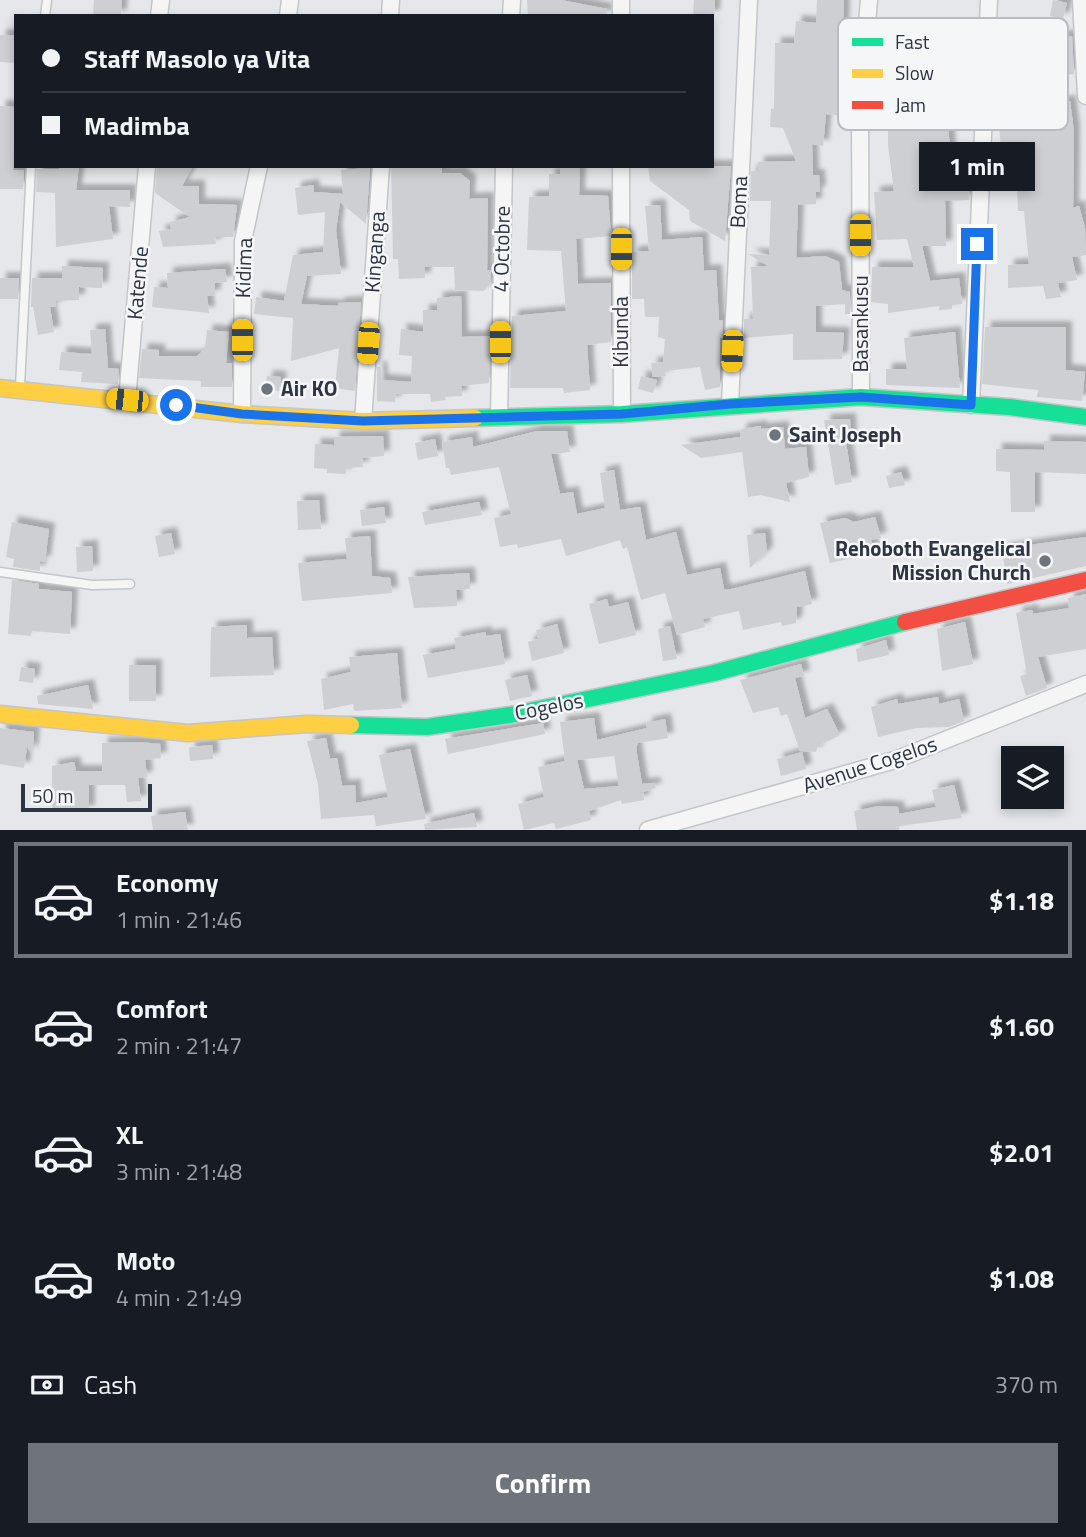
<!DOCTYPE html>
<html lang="en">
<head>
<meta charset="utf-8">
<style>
	body { margin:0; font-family:"Titillium Web",sans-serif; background:#20242c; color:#f1f3f6; height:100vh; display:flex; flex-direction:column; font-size:26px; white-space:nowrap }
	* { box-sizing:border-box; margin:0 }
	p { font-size:23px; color:#9ea1a6 }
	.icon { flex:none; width:38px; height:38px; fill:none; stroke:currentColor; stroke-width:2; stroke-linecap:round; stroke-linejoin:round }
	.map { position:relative; height:830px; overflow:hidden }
	.side { display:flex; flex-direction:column; background:#171b24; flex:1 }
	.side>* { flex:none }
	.guide { position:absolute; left:14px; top:14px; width:700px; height:154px; border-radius:0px; box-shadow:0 4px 10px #0003; display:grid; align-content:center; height:154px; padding:0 28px; background:#171b24 }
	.fabs { position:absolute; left:1001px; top:746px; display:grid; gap:14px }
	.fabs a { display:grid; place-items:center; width:63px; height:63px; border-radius:0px; background:#171b24; box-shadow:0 4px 10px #0003; font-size:35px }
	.scale { position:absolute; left:21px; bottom:18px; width:131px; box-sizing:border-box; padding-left:7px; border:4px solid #2e3441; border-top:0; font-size:19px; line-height:24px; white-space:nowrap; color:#2e3441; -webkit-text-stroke:5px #f4f6f8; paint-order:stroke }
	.end { position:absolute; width:32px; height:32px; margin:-16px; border:9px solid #1a73e8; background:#fff; box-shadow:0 0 0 4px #fff }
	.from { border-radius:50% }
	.bubble { position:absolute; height:49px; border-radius:0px; background:#171b24; box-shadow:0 4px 10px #0003; font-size:23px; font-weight:700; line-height:49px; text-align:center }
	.car { position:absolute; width:21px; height:42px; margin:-21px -10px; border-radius:9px; box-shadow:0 0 5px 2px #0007; background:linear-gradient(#f5c518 24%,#345 0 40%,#f5c518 0 76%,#345 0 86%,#f5c518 0) }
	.guide b { display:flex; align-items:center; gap:24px; height:66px; font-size:26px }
	.guide b+b { border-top:2px solid #363941 }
	.guide i { width:18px; height:18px; background:#f1f3f6 }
	ul { padding:12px 0 0; list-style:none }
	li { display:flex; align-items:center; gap:21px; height:116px; margin:0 14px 10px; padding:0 14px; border:4px solid transparent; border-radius:0px }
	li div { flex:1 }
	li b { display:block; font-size:26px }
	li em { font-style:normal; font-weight:700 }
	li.on { border-color:#6e737c }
	li>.icon { width:63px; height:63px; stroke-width:1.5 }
	.pay { display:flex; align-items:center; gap:18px; height:77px; padding:0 28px; font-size:26px }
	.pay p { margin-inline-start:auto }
	.action { display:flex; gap:14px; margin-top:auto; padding:14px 28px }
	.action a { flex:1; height:80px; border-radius:0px; background:#6e737c; color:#fff; font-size:28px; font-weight:700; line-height:80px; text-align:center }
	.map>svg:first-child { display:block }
	.building { fill:#cecfd2; fill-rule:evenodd; filter:url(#shadow) }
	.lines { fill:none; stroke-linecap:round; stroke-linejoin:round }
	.lane-casing { stroke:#c4c5c8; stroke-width:11 }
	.street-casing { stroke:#c4c5c8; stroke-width:19 }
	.fast-casing { stroke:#c4c5c8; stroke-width:19 }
	.slow-casing { stroke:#c4c5c8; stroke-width:19 }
	.jam-casing { stroke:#c4c5c8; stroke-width:19 }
	.lane { stroke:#f5f5f6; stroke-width:8 }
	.street { stroke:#f5f5f6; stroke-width:16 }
	.fast { stroke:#16e098; stroke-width:16 }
	.slow { stroke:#ffcf43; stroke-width:16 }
	.jam { stroke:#f24e42; stroke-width:16 }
	.route { stroke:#1a73e8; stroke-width:9 }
	.poi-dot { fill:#6e737c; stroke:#f4f6f8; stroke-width:2.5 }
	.labels { text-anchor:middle; stroke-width:5; stroke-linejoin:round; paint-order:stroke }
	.street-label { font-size:21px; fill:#2e3441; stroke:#f4f6f8 }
	.poi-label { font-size:21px; font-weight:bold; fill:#2e3441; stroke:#f4f6f8; text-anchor:start }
	.key { fill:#f4f6f8; stroke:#b9bcc1; stroke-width:2 }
	.key-label { font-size:19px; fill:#2e3441 }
</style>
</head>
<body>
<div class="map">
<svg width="1086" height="830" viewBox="0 0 1086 830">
	<defs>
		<filter id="shadow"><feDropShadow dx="6" dy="-6" stdDeviation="2" flood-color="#0004"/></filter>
	</defs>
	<rect width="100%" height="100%" fill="#e5e7ea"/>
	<!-- building -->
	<path class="building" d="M94,0H122L121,16H93Z
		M527,0H561L607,9L606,16H528Z
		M694,0H715L714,16H693Z
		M817,0H844L843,40H855L853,56H847V116L826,114L823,146L812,144L813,175H819L820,192H816V204L798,205L796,258L825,256L839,262L842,290L850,292V314H845V304L816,306V332L844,333L842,359L793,360V334L744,338V319H753L751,267L768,266L748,254L769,255L771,201H750L751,171H758V162L796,161L783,128L770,127L771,109H774L775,43H794L796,21L816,23Z
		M1053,0L1067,3L1063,19L1050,16Z
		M0,35H16V63L0,62Z
		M1061,36H1072L1074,74L1036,79V84H1001V44H1061Z
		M1070,101L1074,132L1073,208L1079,206L1085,228L1086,255L1072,257L1077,280L1058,283L1061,297L1046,299L1043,286L1008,288V265L1029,264L1024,211H1018L1016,168H998L997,149H1001L998,114L1039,111L1038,105Z
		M881,102L919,103V128L948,126L951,159H971L969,200L945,201L946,246H922L930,281L959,278L962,304L952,305V309L939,310V306L888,313V304L871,302L872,267H914L907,239L877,240L874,192L894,191L888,145V119H881Z
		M0,106L16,107L13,170H24L23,189H0Z
		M59,166H79L76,190H130V207L109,206L113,239L56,247L55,193L36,192L37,169H59Z
		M157,166H193L182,186H199V204L237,205L233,237H215L216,244L163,247L159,231L171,229L170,222L190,217L155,193Z
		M391,166H442V173H460L470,181L469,199L488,198L487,271L491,270V283L484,291L455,290L454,267H425V278L399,279L398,259H393Z
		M560,166H580L579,195L608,196L611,236L576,239L578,284L611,283V342L587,345L590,390L564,393L563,388H510L512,316L566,311L561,251L527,250L529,197L549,196V174H560Z
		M648,166H731L725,241L690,221L689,210L650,181Z
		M370,168L366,224L340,202L336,230L341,274L307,276L301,304L339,306L338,303L361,302L355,391L335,388L339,348L291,361L293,318L254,314L256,297L284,301L293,255L323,252L325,212L298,215L295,188L313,185L314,192L343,194L341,170Z
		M660,205L662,240L702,237L704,271L716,270L719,320H723V338H720V387L705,390L700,367L665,371L666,376L653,377L651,363L663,362L665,339L658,337L659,317H645L644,299H632V252L649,251L645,206Z
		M62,266L103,268L102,288L79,287V300L56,301V307H50L54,332L38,335L33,307H31L32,278H62Z
		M225,269L227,282L215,283V295L207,296L209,313L152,307L154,287L168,288L167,273Z
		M0,278H19L18,299H0Z
		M461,296L462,337L490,336L489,383L461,386L462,396L445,397L446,400L431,402L430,394H396L395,402L377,401V367H381L382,380L411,382L412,356L399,355L401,329L423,332V310H437V298Z
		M985,327H1066V370L1085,372L1082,401L1037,397L1038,390L982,384Z
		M105,329L108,368L119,369L118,384L81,382L82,372L59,370L61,352L92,354L90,330Z
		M207,330L229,332L226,363H232V387H201V381L139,378L142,349L159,350V356H197L205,349Z
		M955,332L960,388L886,385V369H907L904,338Z
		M267,376L281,377L279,391L265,389Z
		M641,376L657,380L653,393L638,389Z
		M850,419L851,441L846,442L852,482L835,485L824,420Z
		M761,426V429L783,427L785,449L806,447L809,477L786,483L790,502L761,495L748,497L742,452L701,458L681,445L740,437L741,429Z
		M537,431H567L570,452L551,454L560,494L573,492L577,514L605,508L600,473L614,470L620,510L640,507L646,540L676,532L687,575L720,568L724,589L727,590L805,571L812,604L797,607L796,623L782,626L781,622L743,630L739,611L703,619L705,627L677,635L665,593L641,600L627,547L623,549L620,540L566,556L561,539L518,548L517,544L500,547L494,518L511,514L499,467L451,475L449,468H446L442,442L472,437L473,447Z
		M383,436L384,456L362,458L363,467L346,468V474L327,473V469L314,468L315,444L334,445V437Z
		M435,439L438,456L418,460L415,443Z
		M1044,441L1086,442V474L1035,472V512H1011L1010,472L996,471V449L1044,450Z
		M901,472L905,485L889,488L886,476Z
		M319,500L321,529L298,530L297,501Z
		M479,502L482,515L425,525L422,512Z
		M384,507L386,523L362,526L360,510Z
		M875,517L881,538L871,540L874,553L830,563L820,523L845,518L854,522Z
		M12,522L49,529L45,562L40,561V571L13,567L14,559L6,557Z
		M171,533L175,554L159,557L155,536Z
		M765,533L767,552L750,568L747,535Z
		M370,536L372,576L390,578L392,593L302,601L298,563L347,559L345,538Z
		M1086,537V566L1007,584L1002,549Z
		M92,546L93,571L77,572L76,547Z
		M469,573L470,589L456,590L457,606L414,608L408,577Z
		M12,580L39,584V589L72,592L70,634L32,631L31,636L8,634Z
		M1086,594V649L1038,657L1047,688L1026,696L1020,676L1027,674L1016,613L1032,610L1033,614L1069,608L1068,598Z
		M607,599L609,607L628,602L636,635L599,644L589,604Z
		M965,622L973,664L942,671L937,629Z
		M557,624L564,653L532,661L528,642L538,639L536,630Z
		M247,625V638L272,637L274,675L210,677L211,627Z
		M670,626L677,659L663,661L658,629Z
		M486,632V636L500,634L505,664L428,678L423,655L456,649L454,638Z
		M886,640L889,655L858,662L856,649Z
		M397,653L402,708L354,711L353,704L324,710L321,679L351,672L349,657Z
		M801,664L804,676L795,678L805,718L827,709L840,735L818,746L816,752L800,751L787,714L781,716L778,707L753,713L740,680Z
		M129,665H156V701H129Z
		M21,667L35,669L33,683L19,681Z
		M527,675L532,696L510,701L505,680Z
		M88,685L93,709L38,704L37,696Z
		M938,697L939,704L959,699L964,721L949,727L917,728L878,737L871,707L897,699L898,704Z
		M594,718L597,740L647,728L646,723L665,719L668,738L638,743L636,748L642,784L654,783L656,788L643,792L644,800L622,804L621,800L589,811L591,820L556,829L554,823L524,830L518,804L544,797L538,767L565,761L560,722ZM614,756L619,786L584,789L577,760Z
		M543,723L545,734L448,754L445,739Z
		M0,728L34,732L32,754L27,747L24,768L0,764Z
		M326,738L330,759L337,758L342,786L355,785L356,803L388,797L379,755L410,749L426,819L376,826L374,815L321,819L318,784L307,741Z
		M139,742L160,744L161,758L145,760L147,777L138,778L141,801L127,802L125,785H89V811H52V766L74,762L76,771H102V743Z
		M212,745L213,759L190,761L189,747Z
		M802,752L806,769L781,776L777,759Z
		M954,785L962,818L899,826V830H857L854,811L879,806L898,807L899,814L936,807L932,790Z
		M185,812L188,830H153L151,816Z
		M474,813L477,827L425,830L424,824Z"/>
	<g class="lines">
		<defs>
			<path id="lane" d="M45,16L47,0
				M20,387L31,166
				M0,572L92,585L130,584"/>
			<path id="street" d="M1081,0L1086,96
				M159,16L161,0
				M288,16L290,0
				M390,16L391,0
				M511,16L512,0
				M621,16V0
				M621,166L622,414
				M861,397L860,101L869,0
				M127,400L147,166
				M730,404L749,0
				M971,405L989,0
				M242,414L243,241L259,166
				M499,416L504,166
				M363,421L381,166
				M648,830L895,760L1086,684"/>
			<path id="fast" d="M475,418L622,414L861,397L1009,407L1086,417
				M351,725L427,727L510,715L714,673L905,622"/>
			<path id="slow" d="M0,388L242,414L363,421L475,418
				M0,714L188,733L306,724L351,725"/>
			<path id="jam" d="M905,622L1086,580"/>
		</defs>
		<!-- lane casing -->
		<use href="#lane" class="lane-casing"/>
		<!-- street casing -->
		<use href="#street" class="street-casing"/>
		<!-- fast casing -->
		<use href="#fast" class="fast-casing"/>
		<!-- slow casing -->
		<use href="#slow" class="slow-casing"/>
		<!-- jam casing -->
		<use href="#jam" class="jam-casing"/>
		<!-- lane -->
		<use href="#lane" class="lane"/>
		<!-- street -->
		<use href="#street" class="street"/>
		<!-- fast -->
		<use href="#fast" class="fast"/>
		<!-- slow -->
		<use href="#slow" class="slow"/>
		<!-- jam -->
		<use href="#jam" class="jam"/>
	</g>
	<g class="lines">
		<!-- route -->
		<path class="route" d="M176,405L242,414L363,421L622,414L730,404L861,397L971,405L977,244"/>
	</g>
	<!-- markers -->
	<g class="poi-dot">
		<circle cx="267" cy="389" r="7"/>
		<circle cx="775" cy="435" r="7"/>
		<circle cx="1045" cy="561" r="7"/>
	</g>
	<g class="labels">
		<!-- street labels -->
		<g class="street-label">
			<text transform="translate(739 202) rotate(-87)" y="7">Boma</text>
			<text transform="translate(502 249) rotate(-89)" y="7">4 Octobre</text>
			<text transform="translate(375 252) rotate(-86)" y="7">Kinganga</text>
			<text transform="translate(244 268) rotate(-88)" y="7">Kidima</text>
			<text transform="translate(138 283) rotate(-85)" y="7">Katende</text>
			<text transform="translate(861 324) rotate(-90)" y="7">Basankusu</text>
			<text transform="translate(621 332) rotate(-90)" y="7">Kibunda</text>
			<text transform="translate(549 707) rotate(-11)" y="7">Cogelos</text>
			<text transform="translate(870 765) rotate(-18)" y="7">Avenue Cogelos</text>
		</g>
		<!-- poi labels -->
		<g class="poi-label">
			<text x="281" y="396">Air KO</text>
			<text x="789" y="442">Saint Joseph</text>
			<text x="1031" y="556" text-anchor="end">Rehoboth Evangelical<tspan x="1031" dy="24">Mission Church</tspan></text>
		</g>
	</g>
	<!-- legend -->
	<rect x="838" y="18" width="230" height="112" rx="10" class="key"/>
	<rect x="852" y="38" width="31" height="8" fill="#16e098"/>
	<rect x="852" y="69" width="31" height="9" fill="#ffcf43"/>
	<rect x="852" y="101" width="31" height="8" fill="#f24e42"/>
	<g class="key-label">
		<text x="895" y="49">Fast</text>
		<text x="895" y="80">Slow</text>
		<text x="895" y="112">Jam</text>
	</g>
</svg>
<div class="fabs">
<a><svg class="icon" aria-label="layers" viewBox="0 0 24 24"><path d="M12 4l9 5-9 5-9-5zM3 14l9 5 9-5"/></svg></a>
</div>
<div class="scale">50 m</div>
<i class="end from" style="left:176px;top:405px"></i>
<i class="end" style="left:977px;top:244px"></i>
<div class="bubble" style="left:919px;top:142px;width:116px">1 min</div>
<i class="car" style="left:860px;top:235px;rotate:180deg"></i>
<i class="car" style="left:621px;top:249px;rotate:180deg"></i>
<i class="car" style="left:242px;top:340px;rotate:0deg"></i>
<i class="car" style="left:500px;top:342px;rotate:0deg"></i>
<i class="car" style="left:368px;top:343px;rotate:184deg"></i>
<i class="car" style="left:732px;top:351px;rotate:183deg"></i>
<i class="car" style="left:127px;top:400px;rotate:276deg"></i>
<div class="guide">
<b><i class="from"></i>Staff Masolo ya Vita</b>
<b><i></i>Madimba</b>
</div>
</div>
<section class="side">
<ul>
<li class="on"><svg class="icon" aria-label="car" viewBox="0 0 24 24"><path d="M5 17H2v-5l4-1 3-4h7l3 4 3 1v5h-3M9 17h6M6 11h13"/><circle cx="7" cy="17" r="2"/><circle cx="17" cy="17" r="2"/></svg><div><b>Economy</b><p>1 min · 21:46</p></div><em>$1.18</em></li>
<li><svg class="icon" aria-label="car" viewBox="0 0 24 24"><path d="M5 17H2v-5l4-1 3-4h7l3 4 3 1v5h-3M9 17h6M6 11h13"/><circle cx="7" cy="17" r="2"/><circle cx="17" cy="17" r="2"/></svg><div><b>Comfort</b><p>2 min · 21:47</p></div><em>$1.60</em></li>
<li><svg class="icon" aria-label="car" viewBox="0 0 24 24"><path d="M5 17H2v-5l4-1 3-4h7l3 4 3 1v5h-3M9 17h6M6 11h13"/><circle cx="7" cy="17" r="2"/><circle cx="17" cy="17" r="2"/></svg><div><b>XL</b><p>3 min · 21:48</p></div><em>$2.01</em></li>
<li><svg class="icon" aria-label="car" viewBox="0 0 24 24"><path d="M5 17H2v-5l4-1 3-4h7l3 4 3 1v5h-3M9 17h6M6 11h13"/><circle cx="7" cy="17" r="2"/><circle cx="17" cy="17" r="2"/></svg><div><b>Moto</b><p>4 min · 21:49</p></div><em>$1.08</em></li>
</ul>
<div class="pay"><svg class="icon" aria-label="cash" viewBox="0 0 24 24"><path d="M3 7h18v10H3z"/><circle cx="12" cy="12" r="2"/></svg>Cash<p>370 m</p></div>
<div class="action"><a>Confirm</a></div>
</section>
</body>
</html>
